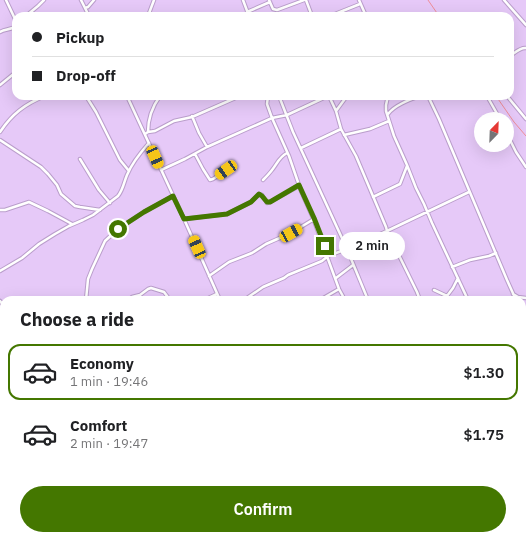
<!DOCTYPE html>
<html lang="en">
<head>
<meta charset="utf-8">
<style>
	body { margin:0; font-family:"IBM Plex Sans",sans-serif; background:#f2f2f2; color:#202124; height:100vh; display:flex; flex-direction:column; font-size:15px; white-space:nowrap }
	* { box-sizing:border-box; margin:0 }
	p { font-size:13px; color:#757577 }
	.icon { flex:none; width:22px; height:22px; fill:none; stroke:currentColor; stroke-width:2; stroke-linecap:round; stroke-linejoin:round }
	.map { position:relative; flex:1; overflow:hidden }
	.drawer { position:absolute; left:0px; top:296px; width:526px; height:244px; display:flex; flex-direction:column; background:#fff; border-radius:12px 12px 0 0; box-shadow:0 4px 16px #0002 }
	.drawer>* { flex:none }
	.top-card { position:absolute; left:12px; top:12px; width:502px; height:88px; border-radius:12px; box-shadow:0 4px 16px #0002; display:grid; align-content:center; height:88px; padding:0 20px; background:#fff }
	.needle { width:26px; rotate:23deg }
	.controls { position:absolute; left:474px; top:112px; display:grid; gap:8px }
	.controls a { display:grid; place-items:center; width:40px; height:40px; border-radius:50%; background:#fff; box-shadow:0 4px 16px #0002; font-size:20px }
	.end { position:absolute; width:18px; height:18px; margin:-9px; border:5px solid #470; background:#fff; box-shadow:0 0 0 2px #fff }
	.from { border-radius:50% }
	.bubble { position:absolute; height:28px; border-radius:14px; background:#fff; box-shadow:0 4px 16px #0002; font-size:13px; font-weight:600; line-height:28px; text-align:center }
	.car { position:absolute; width:12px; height:24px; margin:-12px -6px; border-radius:5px; box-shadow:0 0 3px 1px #0007; background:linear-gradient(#f5c518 24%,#345 0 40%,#f5c518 0 76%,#345 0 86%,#f5c518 0) }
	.top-card b { display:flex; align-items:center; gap:14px; height:38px; font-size:15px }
	.top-card b+b { border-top:1px solid #e0e0e0 }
	.top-card i { width:10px; height:10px; background:#202124 }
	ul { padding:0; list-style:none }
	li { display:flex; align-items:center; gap:12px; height:56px; margin:0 8px 6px; padding:0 12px; border:2px solid transparent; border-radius:12px }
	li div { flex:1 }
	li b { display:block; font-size:15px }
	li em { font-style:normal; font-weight:600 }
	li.active { border-color:#470 }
	li>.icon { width:36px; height:36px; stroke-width:1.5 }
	h2 { padding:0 20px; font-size:18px; line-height:48px }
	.action { display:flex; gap:8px; margin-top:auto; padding:8px 20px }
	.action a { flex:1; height:46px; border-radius:24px; background:#470; color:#fff; font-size:16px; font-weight:600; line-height:46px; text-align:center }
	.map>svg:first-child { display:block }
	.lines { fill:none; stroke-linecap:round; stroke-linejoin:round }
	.stream { stroke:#f08d99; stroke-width:1 }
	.minor-casing { stroke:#ba9ecb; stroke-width:4.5 }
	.minor { stroke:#fff; stroke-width:2.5 }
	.route { stroke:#470; stroke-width:5 }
</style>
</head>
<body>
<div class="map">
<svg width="526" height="540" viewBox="0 0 526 540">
	<rect width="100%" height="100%" fill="#e6c9f8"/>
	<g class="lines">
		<!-- stream -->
		<path class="stream" d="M428,0L439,16
			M496,96L514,122L526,136"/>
		<defs>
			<path id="minor" d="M6,0L16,21
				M81,0L89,16
				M243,0L249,16
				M269,0L273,9L277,10L304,0
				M306,0L312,16
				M359,0L366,16
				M504,0L526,25
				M85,8L88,7L94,0
				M247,12L270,2
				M26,16L38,6L44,0
				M148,16L154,0
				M330,16L360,4
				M0,32C5,29 11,30 16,26
				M510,56C515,53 520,47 526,48
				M0,85L16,72
				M86,96L96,112L120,160L129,171
				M127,96L184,219L220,300
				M268,96L267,104L272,118L289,156L301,191L313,218L339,289L345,300
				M279,96L293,132L347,249L368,300
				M329,96L336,111
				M388,96L386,105V111L394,136L407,165L416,188L424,204L432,223L468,300
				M428,96L439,119L507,280L516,300
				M487,96L500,119
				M507,96L526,119
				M388,114C395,105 409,100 420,96
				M192,116L199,133L207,147
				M0,132C12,114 25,104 45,96
				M148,132C148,119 152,107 160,96
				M145,134L148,132L155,131L174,121L192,117L240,96
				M507,134L516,152L526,167
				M344,135L370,129L389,121
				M0,140L41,167L48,174L57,185L61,194L75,206L80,207L100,210
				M301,148L341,129
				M195,154L203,169L210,180L213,179L227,170
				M80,159L99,190L110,203
				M161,170L185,159L207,147L272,118L287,115L328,96
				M263,180C266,177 269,174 272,170C277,164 279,157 287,153
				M373,197L400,184L407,166
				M0,210H5L29,202L48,211L72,224
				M184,219L227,214L251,202L259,194L262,195L267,203L270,202L299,186
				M452,267L470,260L489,256L496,253
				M0,271L22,258L39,244L55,234L69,226L83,220L93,215L118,196C123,190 124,182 127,175C132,163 140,153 149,143
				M209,276L229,262L252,253L266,244L291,233L314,219
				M336,278L353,265
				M434,290L447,296
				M513,294L518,297L526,298
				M86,300L88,279L92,269L105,241L118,229L144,212L173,196
				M92,300L95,299L100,300
				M128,300L132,297L140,295L148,289L151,288L164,292L170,300
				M204,300L217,294
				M244,300L263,287L284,278L288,275L322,261L328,256L347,249L387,231L386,227L356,156L341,129L336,111L347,96
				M320,300L339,289
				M420,300L417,292L387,231L469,192
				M445,300L447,296L453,288L458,278
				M0,301L4,306
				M522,312L526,321
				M0,337L4,340
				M522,373L526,371
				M522,416L526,415
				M522,426L526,435
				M0,477L4,481
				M0,532L2,534
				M320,536L322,540
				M397,536L398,540
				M471,536L473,540
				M181,540L183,536
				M256,540L260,536
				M426,540L432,536"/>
		</defs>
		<!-- minor casing -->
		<use href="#minor" class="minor-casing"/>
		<!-- minor -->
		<use href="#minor" class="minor"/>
	</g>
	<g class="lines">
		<!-- route -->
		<path class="route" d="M118,229L144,212L173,196L184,219L227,214L251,202L259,194L262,196L267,202H270L299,185L314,218L325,246"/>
	</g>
</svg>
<div class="controls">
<a><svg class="needle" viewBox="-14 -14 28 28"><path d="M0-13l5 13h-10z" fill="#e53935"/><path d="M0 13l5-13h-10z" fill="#757577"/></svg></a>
</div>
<i class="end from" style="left:118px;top:229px"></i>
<i class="end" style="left:325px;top:246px"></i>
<div class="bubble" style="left:339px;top:232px;width:66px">2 min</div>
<i class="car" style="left:155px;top:157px;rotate:156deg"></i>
<i class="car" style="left:226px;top:170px;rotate:236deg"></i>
<i class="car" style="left:291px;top:233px;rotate:61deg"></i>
<i class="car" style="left:197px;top:247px;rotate:336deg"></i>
<div class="top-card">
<b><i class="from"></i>Pickup</b>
<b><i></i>Drop-off</b>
</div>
<section class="drawer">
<h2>Choose a ride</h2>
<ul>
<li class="active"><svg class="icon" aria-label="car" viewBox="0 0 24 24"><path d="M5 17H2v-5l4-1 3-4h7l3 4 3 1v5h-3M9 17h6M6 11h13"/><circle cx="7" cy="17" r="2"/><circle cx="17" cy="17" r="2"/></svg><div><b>Economy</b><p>1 min · 19:46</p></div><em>$1.30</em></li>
<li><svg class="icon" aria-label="car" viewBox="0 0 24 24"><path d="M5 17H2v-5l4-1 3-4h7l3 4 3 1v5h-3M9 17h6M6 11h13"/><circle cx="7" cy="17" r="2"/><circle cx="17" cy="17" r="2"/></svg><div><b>Comfort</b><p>2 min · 19:47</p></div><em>$1.75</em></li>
</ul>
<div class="action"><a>Confirm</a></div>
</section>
</div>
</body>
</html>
